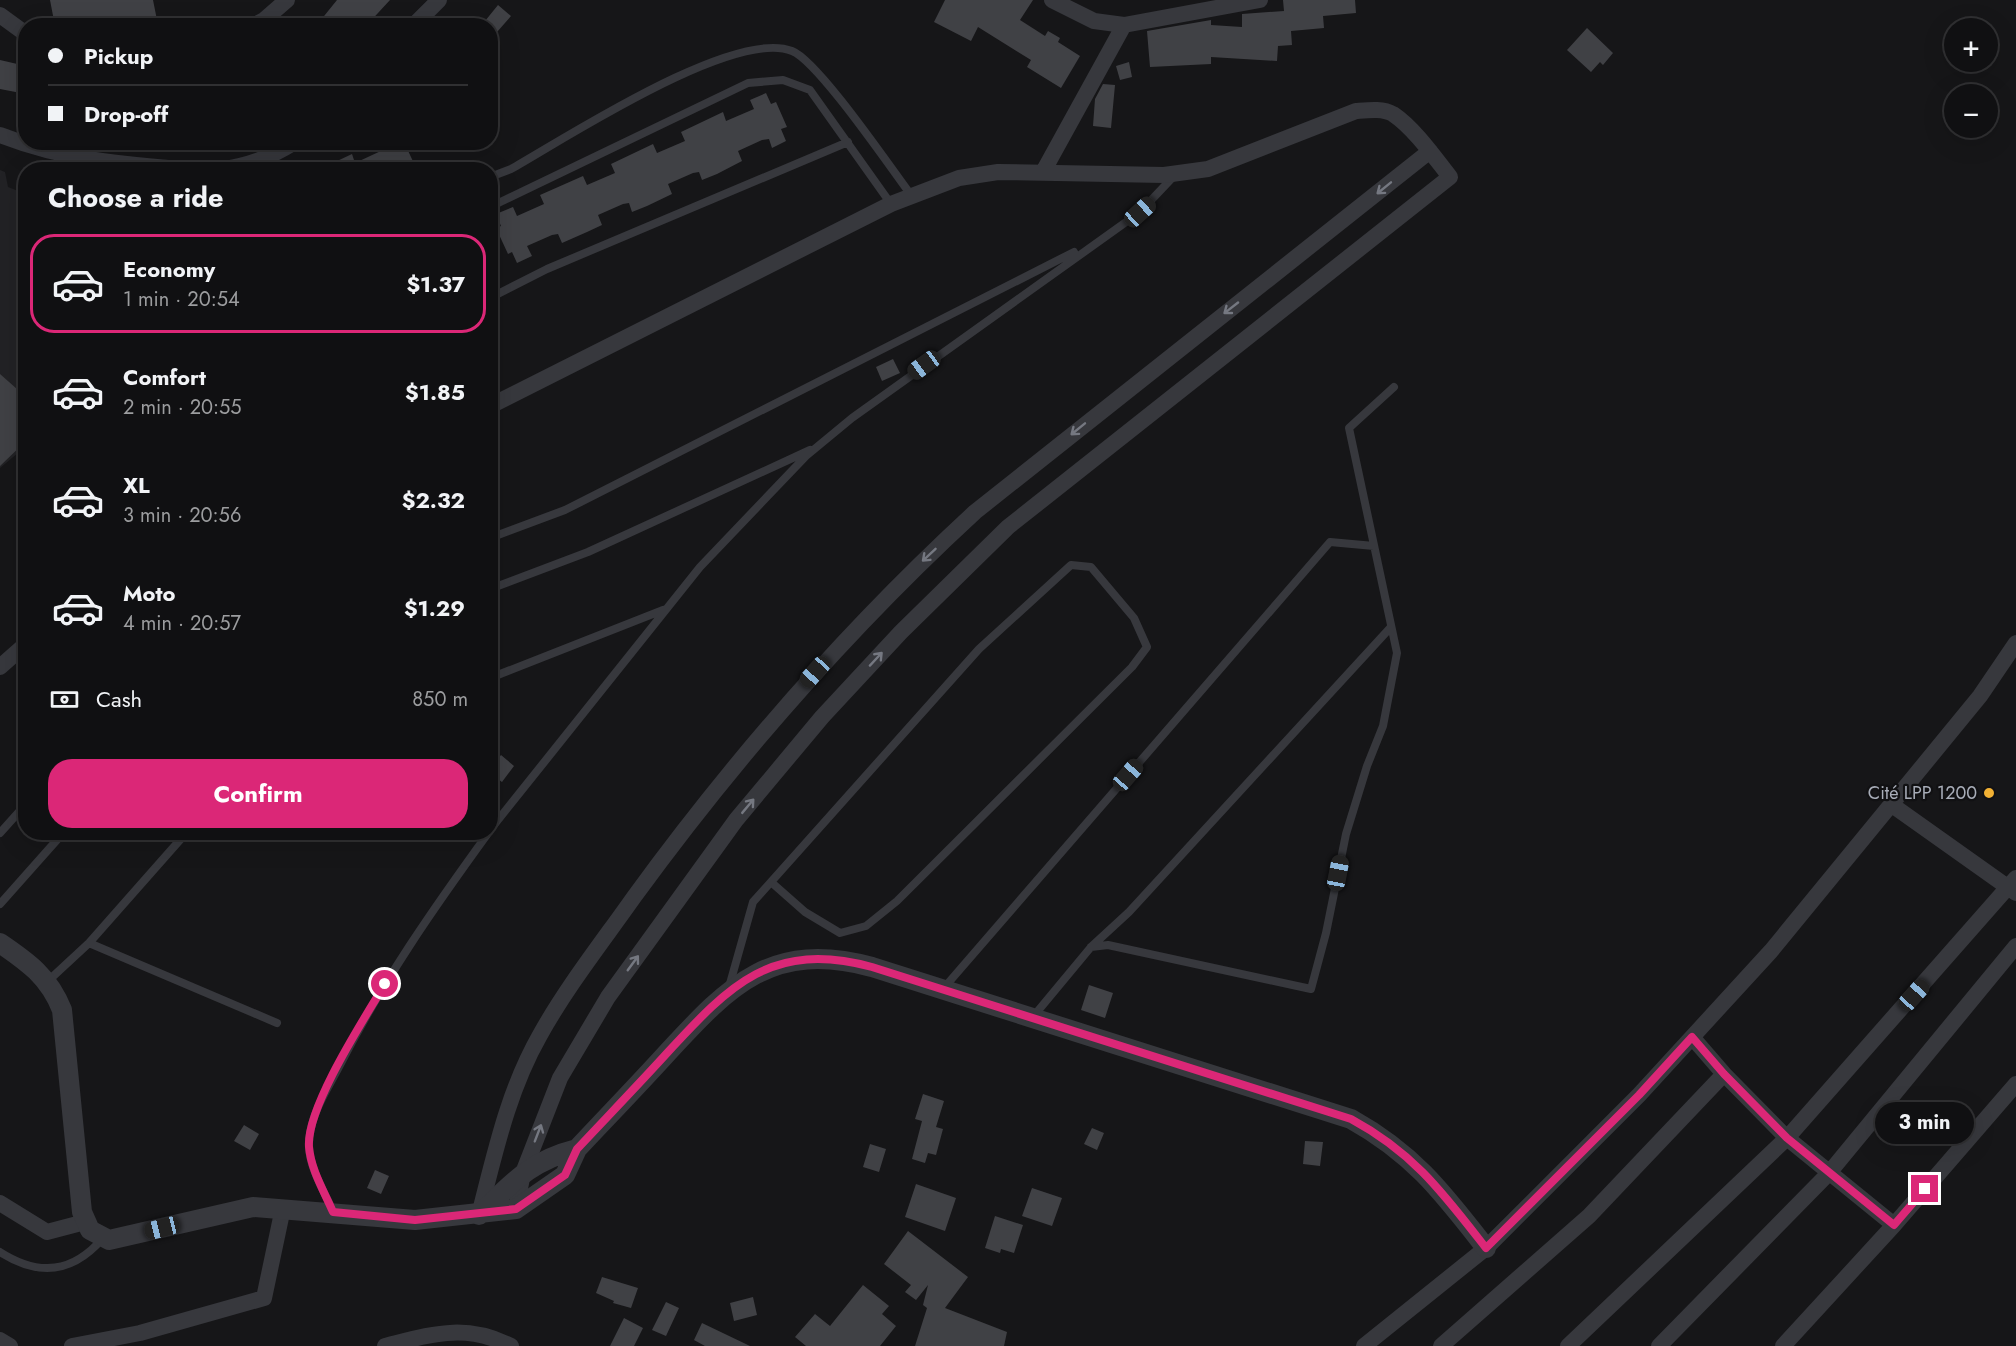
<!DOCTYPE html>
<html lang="en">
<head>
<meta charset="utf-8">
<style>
	body { margin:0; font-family:Jost,sans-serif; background:#1e1e20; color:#f1f3f6; height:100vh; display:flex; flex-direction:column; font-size:22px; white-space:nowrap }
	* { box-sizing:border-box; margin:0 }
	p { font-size:20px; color:#9c9d9f }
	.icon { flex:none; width:33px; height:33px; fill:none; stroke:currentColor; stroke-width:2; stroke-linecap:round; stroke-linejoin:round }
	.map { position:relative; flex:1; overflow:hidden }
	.drawer { position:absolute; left:18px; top:162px; width:480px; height:678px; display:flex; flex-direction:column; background:#101012; border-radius:24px; box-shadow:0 6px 24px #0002,0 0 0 2px #303032 }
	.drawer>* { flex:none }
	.hud { position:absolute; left:18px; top:18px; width:480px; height:132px; border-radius:24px; box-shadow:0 6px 24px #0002,0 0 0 2px #303032; display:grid; align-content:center; height:132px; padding:0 30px; background:#101012 }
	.controls { position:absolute; left:1944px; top:18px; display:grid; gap:12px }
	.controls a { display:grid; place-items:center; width:54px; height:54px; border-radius:50%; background:#101012; box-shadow:0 6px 24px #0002,0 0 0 2px #303032; font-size:30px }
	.end { position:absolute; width:27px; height:27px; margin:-14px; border:8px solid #db2777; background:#fff; box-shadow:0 0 0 3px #fff }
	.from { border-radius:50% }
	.bubble { position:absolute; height:42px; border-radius:21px; background:#101012; box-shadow:0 6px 24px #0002,0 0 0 2px #303032; font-size:20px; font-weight:700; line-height:42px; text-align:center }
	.car { position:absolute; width:18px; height:36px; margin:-18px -9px; border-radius:8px; box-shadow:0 0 4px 2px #0007; background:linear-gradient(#222 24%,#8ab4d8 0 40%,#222 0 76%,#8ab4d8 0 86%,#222 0) }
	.hud b { display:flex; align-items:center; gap:21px; height:57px; font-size:22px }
	.hud b+b { border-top:2px solid #303032 }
	.hud i { width:15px; height:15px; background:#f1f3f6 }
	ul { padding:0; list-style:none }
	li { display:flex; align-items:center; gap:18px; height:99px; margin:0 12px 9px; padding:0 18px; border:3px solid transparent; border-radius:24px }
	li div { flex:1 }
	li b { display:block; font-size:22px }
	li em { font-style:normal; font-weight:700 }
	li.current { border-color:#db2777 }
	li>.icon { width:54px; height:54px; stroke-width:1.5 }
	h2 { padding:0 30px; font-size:27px; line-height:72px }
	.pay { display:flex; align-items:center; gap:15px; height:66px; padding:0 30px; font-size:22px }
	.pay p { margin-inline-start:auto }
	.button { display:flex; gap:12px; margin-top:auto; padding:12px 30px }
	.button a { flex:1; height:69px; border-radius:24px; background:#db2777; color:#fff; font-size:24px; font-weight:700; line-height:69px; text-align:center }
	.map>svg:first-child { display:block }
	.built { fill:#222225 }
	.building { fill:#404145 }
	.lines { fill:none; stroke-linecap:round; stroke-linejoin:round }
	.service { stroke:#37383d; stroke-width:8 }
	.minor { stroke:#37383d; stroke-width:16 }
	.tertiary { stroke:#37383d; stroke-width:20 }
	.oneway { stroke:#757881 }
	.route { stroke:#db2777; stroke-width:8 }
	.poi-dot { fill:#f2b134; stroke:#111113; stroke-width:2 }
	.labels { text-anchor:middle; stroke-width:4.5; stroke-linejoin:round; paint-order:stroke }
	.poi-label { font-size:18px; fill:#a8adb8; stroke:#111113; text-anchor:end }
</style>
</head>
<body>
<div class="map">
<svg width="2016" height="1346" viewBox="0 0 2016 1346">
	<rect width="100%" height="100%" fill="#161618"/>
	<!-- built -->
	<path class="built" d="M0,170L5,172L8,187L26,194L25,447L0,468Z"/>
	<!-- building -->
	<path class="building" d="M50,0H153L157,20L124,26H106L105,21L80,26H55Z
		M337,0H390L366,26H316Z
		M945,0H1033L1020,20L1045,36L1048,31L1060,38L1058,42L1080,56L1061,88L1027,67L1031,60L978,27L971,41L934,22Z
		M1283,0H1355L1356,13L1323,16L1324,28L1291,31L1292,45L1278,46L1277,61L1211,57V64L1150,67L1147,31L1211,20V25L1242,27V14L1284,11Z
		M498,5L511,16L490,40V26H481Z
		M1587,28L1613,53L1603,65L1600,62L1591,72L1567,50Z
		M0,60L26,66V94L0,89Z
		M1129,62L1132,77L1120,80L1116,66Z
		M1103,84L1115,85L1111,128L1093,126L1095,99Z
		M766,93L771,104L776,102L787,127L781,129L786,141L772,148L769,139L762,140L738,151L742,161L717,174L702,180L699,172L693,173L668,184L672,194L647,206L632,212L629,203L623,204L598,215L602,225L587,232L562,243L558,234L552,235L527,246L532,256L517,263L512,252L508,254L496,228L501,226L496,214L513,207L517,216L544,204L540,195L583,176L587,185L615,173L611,164L653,144L657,153L685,141L681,132L723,112L726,121L754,109L750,100Z
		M379,142H404L417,170H318L352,154L355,163L383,150Z
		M893,359L900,373L882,381L876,367Z
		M0,374L26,397V441L0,466Z
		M501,755L514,766L502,782L490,773V768Z
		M1089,985L1113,993L1105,1018L1081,1010Z
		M923,1094L944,1101L936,1127L943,1129L936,1155L928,1153L925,1163L912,1159L922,1121L915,1119Z
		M244,1125L259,1134L250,1150L234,1141Z
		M1092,1128L1104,1133L1097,1150L1084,1144Z
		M1305,1141L1323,1142L1320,1166L1303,1164Z
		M870,1144L886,1149L879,1172L863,1167Z
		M375,1170L389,1176L381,1194L367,1188Z
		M916,1184L956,1198L945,1231L905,1217Z
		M1032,1188L1062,1198L1052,1226L1022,1216Z
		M995,1216L1023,1225L1014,1253L1001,1249L1000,1253L985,1248Z
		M908,1231L968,1277L945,1308L1007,1332L1004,1346H915L927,1308L923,1305L928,1285L916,1300L905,1292L911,1285L884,1264Z
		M602,1277L638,1288L631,1308L613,1303L614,1301L596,1293Z
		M863,1285L889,1306L882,1314L896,1326L880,1346H806L795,1337L815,1314L830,1326Z
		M753,1297L757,1315L734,1321L730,1303Z
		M666,1302L679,1308L666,1336L652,1330Z
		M624,1318L643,1328L634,1346H610Z
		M702,1323L750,1346H705L694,1340Z"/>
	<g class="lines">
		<!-- service -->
		<path class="service" d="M490,177L511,169C566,138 734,28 792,51C818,61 890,167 911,195
			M490,207L748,83L783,80L810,90L891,204
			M490,298L547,269L848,142
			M490,538L565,510L1074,252
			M490,589L588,552L810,450
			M490,678L663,610
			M490,830L700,567L806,456L852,418L1140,212L1174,176
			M0,833L26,804
			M0,904L64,832
			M89,943L277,1023
			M1091,947L1108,945L1311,989L1326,933L1346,834L1367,766L1383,726L1397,653L1349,428L1394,387
			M48,981L89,943L187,832
			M729,987L753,902L979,649L1071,565L1091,567L1134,618L1147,647L1132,667L897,901L866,926L840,933L805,912L771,882
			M943,989L1330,542L1374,546
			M1032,1018L1091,947L1129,912L1391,627
			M333,1211C324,1191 308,1166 309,1143C310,1115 326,1092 339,1067C382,982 433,909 489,832
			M0,1252C39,1277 73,1273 103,1238"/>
		<!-- minor -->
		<path class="minor" d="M1052,0L1094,21L1124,25L1260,0
			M0,15L26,34
			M253,26L264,20L287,0
			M413,26L439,0
			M0,135C63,160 126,165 193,170
			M218,170C248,166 269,158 295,142
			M1043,172L1124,25
			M490,406L891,204L959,178L998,172L1164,175L1208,169L1356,111C1368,110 1383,108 1393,114C1414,128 1435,158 1450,177L1008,527L901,632L822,717L736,820L608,997L560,1078L523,1173L516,1209
			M0,667L26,644
			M1892,805L2016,893
			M1692,1037L1724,1074L1787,1138L1894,1225
			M0,1203L47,1232L85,1222
			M479,1215C495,1153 508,1091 540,1035C566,988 603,941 634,897C736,757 848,629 975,512L1430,151
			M0,1340L10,1346
			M72,1346L140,1333L264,1298L283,1208
			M385,1346C433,1334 465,1323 511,1346
			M1364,1346L1486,1248L1639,1095L1771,951L1980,696L2016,643
			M1441,1346L1589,1216L1724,1074
			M1568,1346L1787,1138L2016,878
			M1659,1346L1829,1173L2016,946
			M1783,1346L1894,1225L2016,1084"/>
		<!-- tertiary -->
		<path class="tertiary" d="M0,943C28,962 49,977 62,1010L82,1212L90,1230L109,1240L253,1207L415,1220L516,1209L565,1175L577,1149C607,1117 638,1085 668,1052C730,985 772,940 872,967L1351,1119C1414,1154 1443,1193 1486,1248
			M479,1215C513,1182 530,1161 577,1149"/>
	</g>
	<!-- one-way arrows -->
	<defs><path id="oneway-shaft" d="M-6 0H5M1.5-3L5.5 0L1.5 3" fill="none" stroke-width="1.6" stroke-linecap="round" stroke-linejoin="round" transform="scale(1.5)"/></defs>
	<g class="oneway">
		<use href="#oneway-shaft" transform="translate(1384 188) rotate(141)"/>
		<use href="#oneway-shaft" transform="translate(1231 308) rotate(142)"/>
		<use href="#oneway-shaft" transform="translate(1078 429) rotate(141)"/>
		<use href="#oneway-shaft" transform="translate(929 555) rotate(137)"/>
		<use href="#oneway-shaft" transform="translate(876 659) rotate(-47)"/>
		<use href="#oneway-shaft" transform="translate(748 806) rotate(-50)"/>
		<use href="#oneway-shaft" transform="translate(633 963) rotate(-54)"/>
		<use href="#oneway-shaft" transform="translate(538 1133) rotate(-69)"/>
	</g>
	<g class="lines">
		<!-- route -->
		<path class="route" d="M385,984C364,1019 306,1108 309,1147C311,1170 324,1191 333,1212L415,1220L516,1209L565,1175L577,1149C607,1117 638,1085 668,1052C730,985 772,940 872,967L1351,1119C1414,1153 1443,1193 1486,1248L1639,1095L1692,1037L1724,1074L1787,1138L1894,1225L1925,1189"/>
	</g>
	<!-- markers -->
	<circle class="poi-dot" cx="1989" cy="793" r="6"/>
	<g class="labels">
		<!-- poi labels -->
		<g class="poi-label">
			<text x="1977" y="799">Cité LPP 1200</text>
		</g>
	</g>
</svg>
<div class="controls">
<a>+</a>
<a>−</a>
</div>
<i class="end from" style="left:385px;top:984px"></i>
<i class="end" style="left:1925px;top:1189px"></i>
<div class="bubble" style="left:1875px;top:1102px;width:99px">3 min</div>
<i class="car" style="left:1140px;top:212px;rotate:48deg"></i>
<i class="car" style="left:924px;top:365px;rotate:234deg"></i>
<i class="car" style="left:815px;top:672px;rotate:222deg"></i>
<i class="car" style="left:1128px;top:775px;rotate:41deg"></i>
<i class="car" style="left:1338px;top:873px;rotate:11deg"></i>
<i class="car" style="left:1914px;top:995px;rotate:42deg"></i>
<i class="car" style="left:162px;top:1228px;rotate:256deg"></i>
<div class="hud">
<b><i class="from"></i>Pickup</b>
<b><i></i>Drop-off</b>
</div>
<section class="drawer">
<h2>Choose a ride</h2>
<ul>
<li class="current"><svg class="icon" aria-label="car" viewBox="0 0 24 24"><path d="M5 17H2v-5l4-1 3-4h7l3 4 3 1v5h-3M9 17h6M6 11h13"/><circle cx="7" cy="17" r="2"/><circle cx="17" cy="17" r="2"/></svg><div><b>Economy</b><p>1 min · 20:54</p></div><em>$1.37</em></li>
<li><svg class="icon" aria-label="car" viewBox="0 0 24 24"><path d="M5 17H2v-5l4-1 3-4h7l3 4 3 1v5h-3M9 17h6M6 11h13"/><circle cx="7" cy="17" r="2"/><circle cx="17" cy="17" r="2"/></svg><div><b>Comfort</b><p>2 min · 20:55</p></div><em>$1.85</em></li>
<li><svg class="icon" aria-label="car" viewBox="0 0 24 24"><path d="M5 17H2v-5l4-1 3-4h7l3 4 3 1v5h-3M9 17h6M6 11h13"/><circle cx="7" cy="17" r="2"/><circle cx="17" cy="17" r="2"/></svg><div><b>XL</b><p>3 min · 20:56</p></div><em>$2.32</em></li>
<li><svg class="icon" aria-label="car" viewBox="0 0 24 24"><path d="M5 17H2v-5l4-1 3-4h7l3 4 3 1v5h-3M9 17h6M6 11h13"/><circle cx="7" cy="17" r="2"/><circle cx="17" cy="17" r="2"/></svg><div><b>Moto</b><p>4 min · 20:57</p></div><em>$1.29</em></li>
</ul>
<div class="pay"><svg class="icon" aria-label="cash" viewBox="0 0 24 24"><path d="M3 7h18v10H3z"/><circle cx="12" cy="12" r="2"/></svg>Cash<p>850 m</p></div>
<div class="button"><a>Confirm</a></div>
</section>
</div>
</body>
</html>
